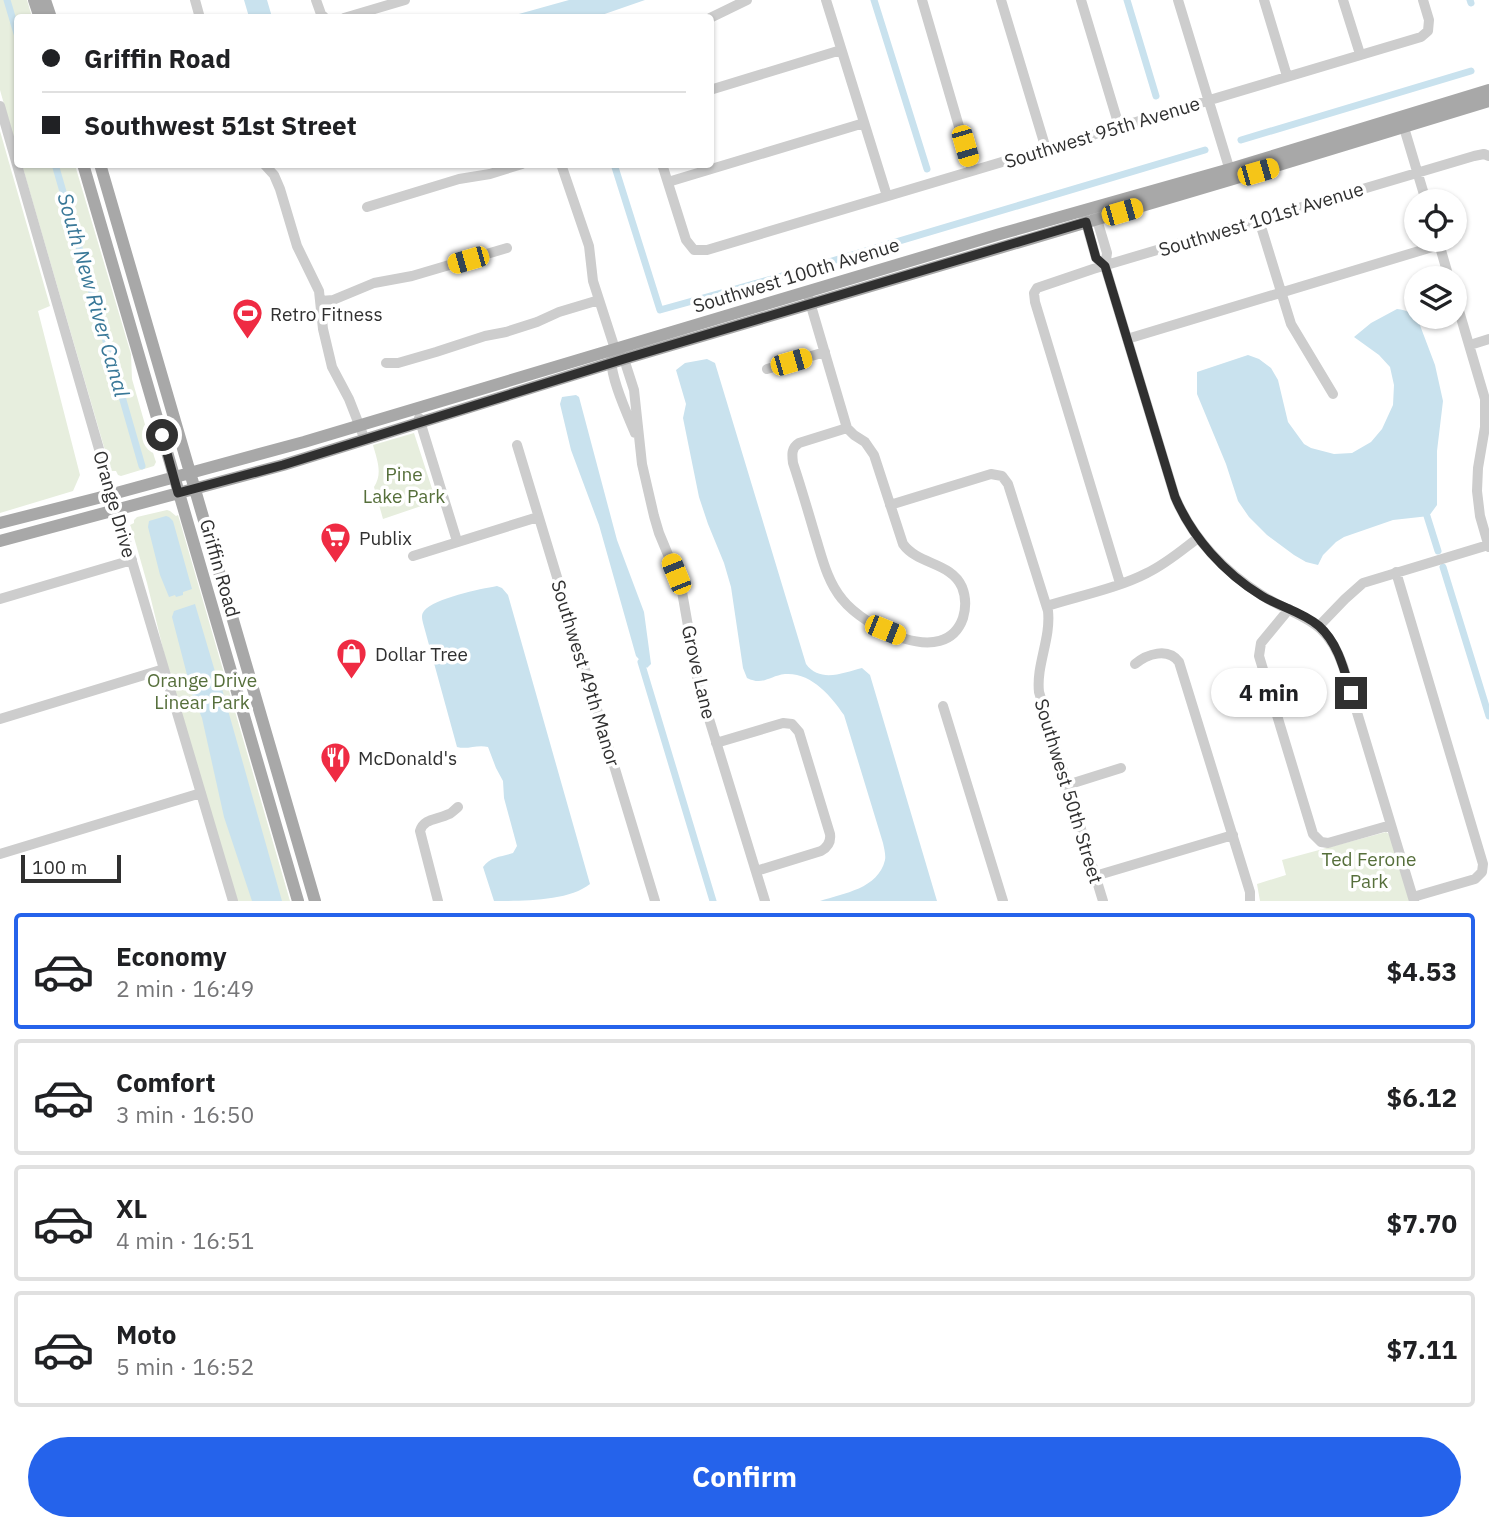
<!DOCTYPE html>
<html lang="en">
<head>
<meta charset="utf-8">
<style>
	body { margin:0; font-family:"IBM Plex Sans",sans-serif; background:#f6f6f6; color:#202124; height:100vh; display:flex; flex-direction:column; font-size:26px; white-space:nowrap }
	* { box-sizing:border-box; margin:0 }
	p { font-size:23px; color:#757577 }
	.icon { flex:none; width:38px; height:38px; fill:none; stroke:currentColor; stroke-width:2; stroke-linecap:round; stroke-linejoin:round }
	.map { position:relative; height:901px; overflow:hidden }
	.details { display:flex; flex-direction:column; background:#fff; flex:1 }
	.details>* { flex:none }
	.top-card { position:absolute; left:14px; top:14px; width:700px; height:154px; border-radius:7px; box-shadow:0 2px 5px #0004; display:grid; align-content:center; height:154px; padding:0 28px; background:#fff }
	.tools { position:absolute; left:1404px; top:189px; display:grid; gap:14px }
	.tools a { display:grid; place-items:center; width:63px; height:63px; border-radius:50%; background:#fff; box-shadow:0 2px 5px #0004; font-size:35px }
	.scale { position:absolute; left:21px; bottom:18px; width:100px; box-sizing:border-box; padding-left:7px; border:4px solid #303030; border-top:0; font-size:19px; line-height:24px; white-space:nowrap; color:#303030; -webkit-text-stroke:5px #fff; paint-order:stroke }
	.end { position:absolute; width:32px; height:32px; margin:-16px; border:9px solid #303030; background:#fff; box-shadow:0 0 0 4px #fff }
	.from { border-radius:50% }
	.bubble { position:absolute; height:49px; border-radius:24px; background:#fff; box-shadow:0 2px 5px #0004; font-size:23px; font-weight:800; line-height:49px; text-align:center }
	.car { position:absolute; width:21px; height:42px; margin:-21px -10px; border-radius:9px; box-shadow:0 0 5px 2px #0007; background:linear-gradient(#f5c518 24%,#345 0 40%,#f5c518 0 76%,#345 0 86%,#f5c518 0) }
	.top-card b { display:flex; align-items:center; gap:24px; height:66px; font-size:26px }
	.top-card b+b { border-top:2px solid #e0e0e0 }
	.top-card i { width:18px; height:18px; background:#202124 }
	ul { padding:12px 0 0; list-style:none }
	li { display:flex; align-items:center; gap:21px; height:116px; margin:0 14px 10px; padding:0 14px; border:4px solid #e0e0e0; border-radius:7px }
	li div { flex:1 }
	li b { display:block; font-size:26px }
	li em { font-style:normal; font-weight:800 }
	li.on { border-color:#2563eb }
	li>.icon { width:63px; height:63px; stroke-width:1.5 }
	.cta { display:flex; gap:14px; margin-top:auto; padding:14px 28px }
	.cta a { flex:1; height:80px; border-radius:42px; background:#2563eb; color:#fff; font-size:28px; font-weight:800; line-height:80px; text-align:center }
	.map>svg:first-child { display:block }
	.green { fill:#e7eede }
	.water { fill:#c9e2ee }
	.lines { fill:none; stroke-linecap:round; stroke-linejoin:round }
	.canal { stroke:#c9e2ee; stroke-width:7 }
	.minor { stroke:#cdcdcd; stroke-width:10 }
	.major { stroke:#a8a8a8; stroke-width:12 }
	.route { stroke:#303030; stroke-width:9 }
	.labels { text-anchor:middle; stroke-width:7; stroke-linejoin:round; paint-order:stroke }
	.street-label { font-size:19px; fill:#303030; stroke:#fff }
	.poi-label { font-size:19px; fill:#303030; stroke:#fff; text-anchor:start }
	.park-label { font-size:19px; fill:#566f3b; stroke:#fff }
	.water-label { font-size:21px; font-style:italic; fill:#397898; stroke:#fff }
</style>
</head>
<body>
<div class="map">
<svg width="1489" height="901" viewBox="0 0 1489 901">
	<rect width="100%" height="100%" fill="#fff"/>
	<!-- green -->
	<path class="green" d="M0,0H27L32,17L18,18L17,150L0,90Z
		M0,131L50,306L38,311L80,475L73,491L0,513Z
		M22,165H75L131,354L132,379L154,456L156,462L154,466L121,476L118,475L116,471H111Z
		M414,433L436,501L383,519L374,487C383,473 377,460 373,445Z
		M167,510L170,511L176,516L178,515L181,525L290,901H236L165,657L147,583L131,527L130,525L134,523V520L137,517Z
		M1386,832L1392,836L1411,901H1260L1257,884L1286,875L1282,860Z"/>
	<!-- water -->
	<path class="water" d="M244,0H267L272,17H249Z
		M569,0H645L596,17H508Z
		M1397,309C1408,310 1410,313 1418,320L1435,365L1443,401L1437,451V505L1429,516L1393,520L1344,537L1336,542L1323,555L1318,565L1306,562L1294,555L1267,535L1249,517L1238,501L1226,464L1197,394V372L1248,355L1259,359L1271,368L1278,380L1288,422L1304,444L1311,448L1334,454L1352,453L1371,442L1382,429L1393,405L1394,385L1390,367L1379,355L1354,337L1371,323Z
		M707,359L715,363L806,664C820,683 843,673 862,668L870,675L937,901H820C844,893 878,889 885,860C886,855 884,848 883,843L844,715C831,696 811,672 785,674C769,676 763,686 747,678L743,668L731,587L724,563L708,524L699,497L683,418L686,404L676,370L685,363Z
		M576,395L579,397L617,540L644,612L651,664L647,668L636,656L599,525L571,450L560,404L562,397Z
		M166,516L169,517L173,521L192,589L183,592V595L176,597L175,595L169,597L160,575L148,527L149,521Z
		M497,586L502,588L508,595L590,884C569,901 523,901 494,901L483,867C491,856 501,857 513,853L517,846L504,798L503,781L496,768L488,747C477,744 468,750 457,747L423,623C422,618 421,615 424,611C435,598 480,589 497,586Z
		M195,604L219,685L222,689L282,901H252L224,817L202,718L192,694L172,617L174,611Z"/>
	<g class="lines">
		<!-- canal -->
		<path class="canal" d="M7,0L18,37
			M874,0L927,169
			M1127,0L1156,96
			M1470,0L1471,3
			M1241,140L1471,71
			M55,164L142,466
			M614,164L660,310L775,278L1205,150
			M1427,516L1438,551
			M1443,567L1489,716
			M641,662L713,901"/>
		<!-- minor -->
		<path class="minor" d="M195,0L200,18
			M316,0L321,14L325,18
			M826,0L887,196
			M922,0L972,171
			M1001,0L1046,149
			M1081,0L1119,126
			M1178,0L1231,174
			M1264,0L1287,76
			M1343,0L1360,54
			M344,18L405,0
			M710,18L747,0
			M710,90L841,50
			M0,106L112,494L233,901
			M1402,121L1426,201
			M264,164L274,175L280,189L297,246L319,291L323,329L332,367L349,399L365,440
			M561,164L589,246L593,281L615,349L624,359L634,390L642,464L654,516L659,533L681,586L698,683L765,901
			M662,164L686,240L694,250H707L1421,37L1428,31L1429,20L1423,0
			M668,182L864,123
			M367,207L459,179L490,174L522,164
			M1095,213L1107,253L1105,266L1175,497C1192,537 1223,570 1260,594C1299,620 1325,615 1343,666L1414,901
			M1084,216L1096,258L1105,266
			M1259,220L1291,324L1333,394
			M1438,240L1449,278
			M1454,294L1485,399V427L1478,468L1477,491L1480,516L1489,547
			M809,299L847,428L854,435L865,442L874,455L903,544C918,565 951,562 962,587C966,597 966,608 963,618C945,670 864,627 842,599C827,581 822,557 815,535C808,511 801,487 793,463C792,455 791,448 799,443L847,428
			M321,301L333,300L374,283L412,276L507,248
			M1127,339L1439,245
			M1470,345L1489,339
			M612,357C608,373 628,416 635,433
			M386,363H398L436,352L485,336L506,332L537,322L559,312L599,300
			M767,369L825,352
			M419,418L457,541
			M517,445L655,901
			M890,505L991,474L1002,476L1008,484L1048,611C1051,639 1036,665 1039,692L1103,901
			M413,556L538,517
			M1396,572L1483,864L1482,872L1475,879L1413,897
			M1120,583L1035,302L1034,293L1037,288L1093,269L1474,156L1484,154L1489,156
			M0,599L132,560
			M1047,606C1079,596 1118,588 1147,573C1166,564 1182,550 1198,538
			M1289,609L1261,643L1259,656L1313,834L1321,842L1328,843L1391,825
			M1319,626L1345,599L1363,583L1488,545
			M1135,664C1147,654 1168,647 1179,662L1250,892V901
			M943,706L1003,901
			M0,719L164,669
			M716,743L783,723L792,724L799,732L830,834C831,841 828,847 821,851L756,871
			M1067,785L1121,768
			M0,854L201,793
			M1095,876L1233,835
			M438,901L420,831C424,818 437,820 449,814C452,813 455,809 458,807"/>
		<!-- major -->
		<path class="major" d="M34,0L40,18
			M45,0L51,18
			M83,164L298,901
			M100,164L315,901
			M0,523L98,498L304,442L1000,234L1230,169L1489,90
			M0,541L283,465L624,359L1233,179L1489,101"/>
	</g>
	<g class="lines">
		<!-- route -->
		<path class="route" d="M162,435L178,493L283,465L624,359L1086,222L1096,258L1105,266L1175,497C1192,537 1224,573 1262,596C1280,607 1303,612 1319,626C1338,643 1344,669 1351,693"/>
	</g>
	<!-- icons -->
	<defs>
		<symbol id="stadium-pin" viewBox="-11 -11 22 30"><path d="M0 17L-7.5 6A9.5 9.5 0 1 1 7.5 6Z" fill="#ef2b43" stroke="#fff"/><path d="M0-5a6.5 5 0 1 0 0 10a6.5 5 0 1 0 0-10ZM-3.5-1.8h7v3.6h-7Z" fill="#fff"/></symbol>
		<symbol id="supermarket-pin" viewBox="-11 -11 22 30"><path d="M0 17L-7.5 6A9.5 9.5 0 1 1 7.5 6Z" fill="#ef2b43" stroke="#fff"/><path d="M-6-5.5h2.5l.6 2H6L4.5 2H-2.5L-4.4-4H-6ZM-1.5 3.2a1.3 1.3 0 1 0 .1 0ZM3 3.2a1.3 1.3 0 1 0 .1 0Z" fill="#fff"/></symbol>
		<symbol id="shop-pin" viewBox="-11 -11 22 30"><path d="M0 17L-7.5 6A9.5 9.5 0 1 1 7.5 6Z" fill="#ef2b43" stroke="#fff"/><path d="M-5-2.5h2.3a2.7 3.5 0 0 1 5.4 0H5L5.5 6h-11ZM-1.5-2.5h3a1.5 2.3 0 0 0-3 0Z" fill="#fff"/></symbol>
		<symbol id="restaurant-pin" viewBox="-11 -11 22 30"><path d="M0 17L-7.5 6A9.5 9.5 0 1 1 7.5 6Z" fill="#ef2b43" stroke="#fff"/><path d="M-5-6h1v4h1v-4h1v4h1v-4h1v5L-1.5 .5V6h-2V.5L-5-1ZM5-6V6H3V1.5H1.5Q1.5-4 5-6Z" fill="#fff"/></symbol>
	</defs>
	<g fill-rule="evenodd">
		<use href="#stadium-pin" x="230" y="296" width="35" height="47"/>
		<use href="#supermarket-pin" x="318" y="520" width="35" height="47"/>
		<use href="#shop-pin" x="334" y="636" width="35" height="47"/>
		<use href="#restaurant-pin" x="318" y="740" width="35" height="47"/>
	</g>
	<g class="labels">
		<!-- street labels -->
		<g class="street-label">
			<text transform="translate(1102 132) rotate(-17)" y="7">Southwest 95th Avenue</text>
			<text transform="translate(1261 219) rotate(-17)" y="7">Southwest 101st Avenue</text>
			<text transform="translate(796 275) rotate(-17)" y="7">Southwest 100th Avenue</text>
			<text transform="translate(115 504) rotate(74)" y="7">Orange Drive</text>
			<text transform="translate(220 568) rotate(74)" y="7">Griffin Road</text>
			<text transform="translate(699 672) rotate(77)" y="7">Grove Lane</text>
			<text transform="translate(586 673) rotate(73)" y="7">Southwest 49th Manor</text>
			<text transform="translate(1069 791) rotate(73)" y="7">Southwest 50th Street</text>
		</g>
		<!-- poi labels -->
		<g class="poi-label">
			<text x="270" y="321">Retro Fitness</text>
			<text x="359" y="545">Publix</text>
			<text x="375" y="661">Dollar Tree</text>
			<text x="358" y="765">McDonald's</text>
		</g>
		<!-- park labels -->
		<g class="park-label">
			<text x="404" y="481">Pine<tspan x="404" dy="22">Lake Park</tspan></text>
			<text x="202" y="687">Orange Drive<tspan x="202" dy="22">Linear Park</tspan></text>
			<text x="1369" y="866">Ted Ferone<tspan x="1369" dy="22">Park</tspan></text>
		</g>
		<!-- water labels -->
		<g class="water-label">
			<text transform="translate(93 295) rotate(74)" y="7">South New River Canal</text>
		</g>
	</g>
</svg>
<div class="tools">
<a><svg class="icon" aria-label="locate" viewBox="0 0 24 24"><circle cx="12" cy="12" r="6"/><path d="M12 2v4M12 18v4M2 12h4M18 12h4"/></svg></a>
<a><svg class="icon" aria-label="layers" viewBox="0 0 24 24"><path d="M12 4l9 5-9 5-9-5zM3 14l9 5 9-5"/></svg></a>
</div>
<div class="scale">100 m</div>
<i class="end from" style="left:162px;top:435px"></i>
<i class="end" style="left:1351px;top:693px"></i>
<div class="bubble" style="left:1211px;top:668px;width:116px">4 min</div>
<i class="car" style="left:965px;top:146px;rotate:164deg"></i>
<i class="car" style="left:1258px;top:172px;rotate:74deg"></i>
<i class="car" style="left:1122px;top:212px;rotate:74deg"></i>
<i class="car" style="left:468px;top:260px;rotate:254deg"></i>
<i class="car" style="left:791px;top:362px;rotate:74deg"></i>
<i class="car" style="left:676px;top:574px;rotate:338deg"></i>
<i class="car" style="left:885px;top:630px;rotate:112deg"></i>
<div class="top-card">
<b><i class="from"></i>Griffin Road</b>
<b><i></i>Southwest 51st Street</b>
</div>
</div>
<section class="details">
<ul>
<li class="on"><svg class="icon" aria-label="car" viewBox="0 0 24 24"><path d="M5 17H2v-5l4-1 3-4h7l3 4 3 1v5h-3M9 17h6M6 11h13"/><circle cx="7" cy="17" r="2"/><circle cx="17" cy="17" r="2"/></svg><div><b>Economy</b><p>2 min · 16:49</p></div><em>$4.53</em></li>
<li><svg class="icon" aria-label="car" viewBox="0 0 24 24"><path d="M5 17H2v-5l4-1 3-4h7l3 4 3 1v5h-3M9 17h6M6 11h13"/><circle cx="7" cy="17" r="2"/><circle cx="17" cy="17" r="2"/></svg><div><b>Comfort</b><p>3 min · 16:50</p></div><em>$6.12</em></li>
<li><svg class="icon" aria-label="car" viewBox="0 0 24 24"><path d="M5 17H2v-5l4-1 3-4h7l3 4 3 1v5h-3M9 17h6M6 11h13"/><circle cx="7" cy="17" r="2"/><circle cx="17" cy="17" r="2"/></svg><div><b>XL</b><p>4 min · 16:51</p></div><em>$7.70</em></li>
<li><svg class="icon" aria-label="car" viewBox="0 0 24 24"><path d="M5 17H2v-5l4-1 3-4h7l3 4 3 1v5h-3M9 17h6M6 11h13"/><circle cx="7" cy="17" r="2"/><circle cx="17" cy="17" r="2"/></svg><div><b>Moto</b><p>5 min · 16:52</p></div><em>$7.11</em></li>
</ul>
<div class="cta"><a>Confirm</a></div>
</section>
</body>
</html>
